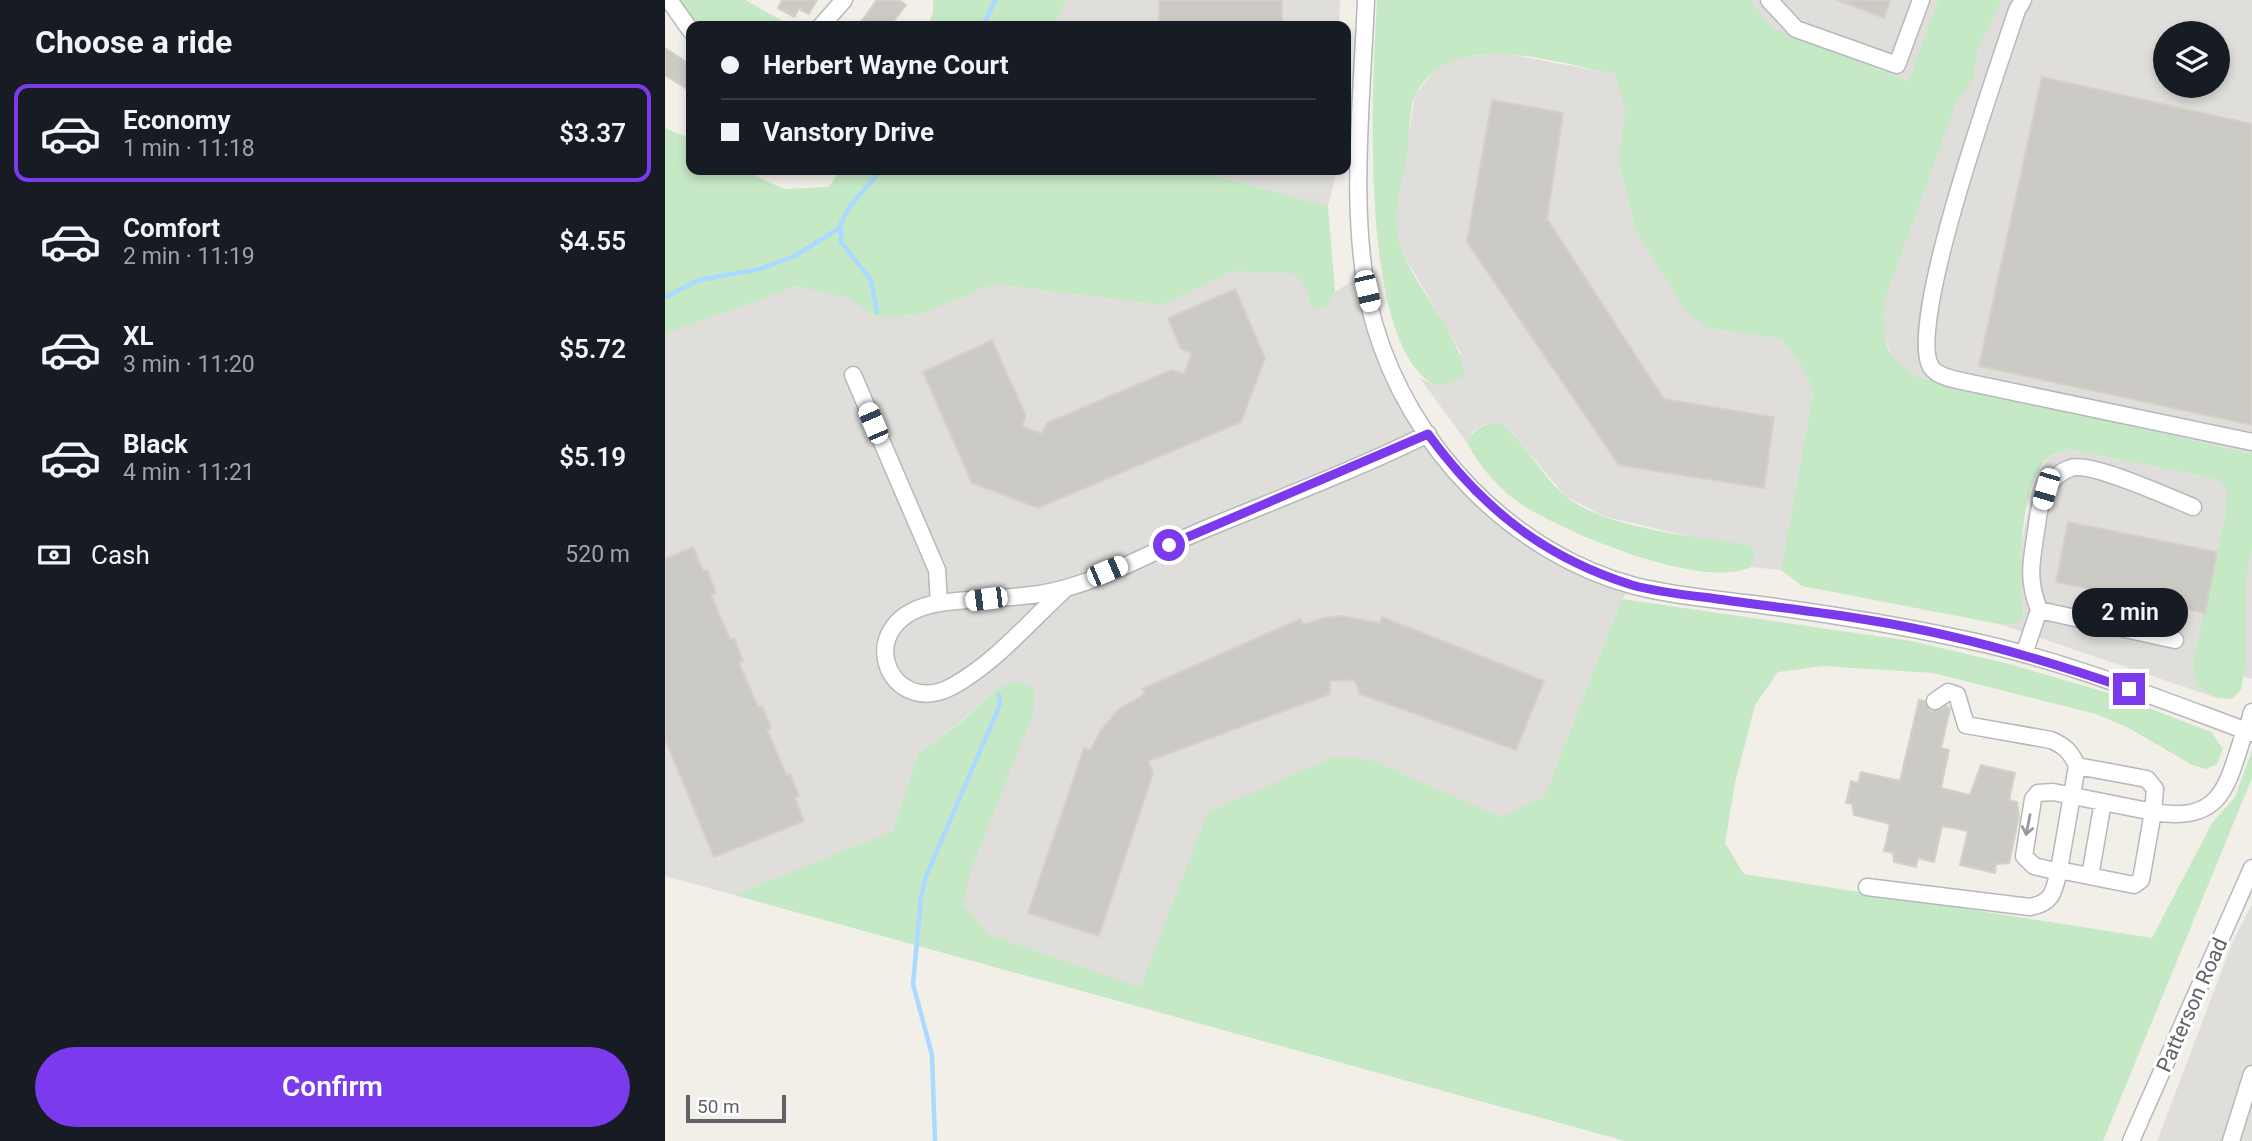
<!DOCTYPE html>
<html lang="en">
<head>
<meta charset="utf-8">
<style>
	body { margin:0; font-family:Roboto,sans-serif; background:#20242c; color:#f1f3f6; height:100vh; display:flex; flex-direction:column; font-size:26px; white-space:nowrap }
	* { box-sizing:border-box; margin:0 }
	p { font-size:23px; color:#9ea1a6 }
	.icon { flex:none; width:38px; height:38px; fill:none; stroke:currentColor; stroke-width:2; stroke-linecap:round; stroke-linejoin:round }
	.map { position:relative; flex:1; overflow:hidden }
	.sheet { display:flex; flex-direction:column; background:#171b24; width:665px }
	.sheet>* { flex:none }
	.banner { position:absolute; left:21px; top:21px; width:665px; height:154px; border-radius:14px; box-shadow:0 4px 10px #0003; display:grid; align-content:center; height:154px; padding:0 35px; background:#171b24 }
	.fabs { position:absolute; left:1488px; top:21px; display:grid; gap:14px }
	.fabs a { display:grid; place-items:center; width:77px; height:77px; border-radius:50%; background:#171b24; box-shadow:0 4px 10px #0003; font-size:35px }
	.scale { position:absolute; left:21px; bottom:18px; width:100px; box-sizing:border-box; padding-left:7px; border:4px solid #5f6368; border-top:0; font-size:19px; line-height:24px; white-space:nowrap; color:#5f6368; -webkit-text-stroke:5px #fff; paint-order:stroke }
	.end { position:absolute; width:32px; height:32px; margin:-16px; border:9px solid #7c3aed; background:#fff; box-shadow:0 0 0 4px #fff }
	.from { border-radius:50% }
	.bubble { position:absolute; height:49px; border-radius:24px; background:#171b24; box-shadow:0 4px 10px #0003; font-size:23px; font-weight:600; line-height:49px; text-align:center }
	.car { position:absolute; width:21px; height:42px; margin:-21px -10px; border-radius:9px; box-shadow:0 0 5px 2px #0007; background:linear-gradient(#fff 24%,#345 0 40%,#fff 0 76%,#345 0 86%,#fff 0) }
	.banner b { display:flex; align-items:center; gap:24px; height:66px; font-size:26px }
	.banner b+b { border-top:2px solid #363941 }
	.banner i { width:18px; height:18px; background:#f1f3f6 }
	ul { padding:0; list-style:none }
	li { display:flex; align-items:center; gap:21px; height:98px; margin:0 14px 10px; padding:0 21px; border:4px solid transparent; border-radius:14px }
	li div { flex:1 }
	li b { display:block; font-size:26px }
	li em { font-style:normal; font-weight:600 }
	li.current { border-color:#7c3aed }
	li>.icon { width:63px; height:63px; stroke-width:1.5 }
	h2 { padding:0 35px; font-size:32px; line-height:84px }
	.pay { display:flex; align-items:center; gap:18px; height:77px; padding:0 35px; font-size:26px }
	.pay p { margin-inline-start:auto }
	.action { display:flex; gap:14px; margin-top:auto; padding:14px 35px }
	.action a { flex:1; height:80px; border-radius:42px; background:#7c3aed; color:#fff; font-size:28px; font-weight:600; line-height:80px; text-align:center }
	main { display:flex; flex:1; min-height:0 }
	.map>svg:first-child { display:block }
	.industrial { fill:#e0deda; fill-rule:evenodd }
	.green { fill:#c5e8c5 }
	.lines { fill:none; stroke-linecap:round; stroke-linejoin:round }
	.stream { stroke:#aadaff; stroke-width:4.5 }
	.building { fill:#cccac5; stroke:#d6d1c6; stroke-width:2 }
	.minor-casing { stroke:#b5b8bc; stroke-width:19 }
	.minor { stroke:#fff; stroke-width:16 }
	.oneway { stroke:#979a9d }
	.route { stroke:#7c3aed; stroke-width:9 }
	.labels { text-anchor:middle; stroke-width:6; stroke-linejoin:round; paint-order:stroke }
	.street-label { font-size:21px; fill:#5f6368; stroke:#fff }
</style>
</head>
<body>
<main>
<section class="sheet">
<h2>Choose a ride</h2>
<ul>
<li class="current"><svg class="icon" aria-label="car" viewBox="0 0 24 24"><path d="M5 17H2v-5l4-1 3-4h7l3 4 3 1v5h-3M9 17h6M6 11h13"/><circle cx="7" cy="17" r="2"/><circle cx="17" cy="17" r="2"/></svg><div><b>Economy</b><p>1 min · 11:18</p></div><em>$3.37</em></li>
<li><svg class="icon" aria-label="car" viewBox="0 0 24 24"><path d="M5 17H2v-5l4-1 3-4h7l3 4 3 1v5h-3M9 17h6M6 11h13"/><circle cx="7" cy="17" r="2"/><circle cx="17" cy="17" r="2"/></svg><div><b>Comfort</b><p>2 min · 11:19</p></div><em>$4.55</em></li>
<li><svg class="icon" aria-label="car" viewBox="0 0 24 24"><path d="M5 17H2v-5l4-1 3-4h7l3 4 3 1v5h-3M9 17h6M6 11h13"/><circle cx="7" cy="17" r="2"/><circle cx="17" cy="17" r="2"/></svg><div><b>XL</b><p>3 min · 11:20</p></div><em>$5.72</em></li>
<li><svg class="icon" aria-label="car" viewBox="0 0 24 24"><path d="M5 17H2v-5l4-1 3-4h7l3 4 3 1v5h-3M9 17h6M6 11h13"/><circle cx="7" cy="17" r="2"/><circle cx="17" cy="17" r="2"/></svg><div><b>Black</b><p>4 min · 11:21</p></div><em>$5.19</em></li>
</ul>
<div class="pay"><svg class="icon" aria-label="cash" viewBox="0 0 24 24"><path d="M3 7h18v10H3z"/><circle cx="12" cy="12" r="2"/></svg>Cash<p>520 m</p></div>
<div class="action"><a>Confirm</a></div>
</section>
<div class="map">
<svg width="1587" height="1141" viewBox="0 0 1587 1141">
	<rect width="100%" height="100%" fill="#f1efe8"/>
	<!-- industrial -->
	<path class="industrial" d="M401,0H675L674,26H389Z
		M1086,0H1273L1245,81L1104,27Z
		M1337,0H1587V454L1253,377L1230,363L1218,334L1219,303L1290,104L1309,77L1313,49ZM1500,33H1552V86H1500Z
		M822,54H843L950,74L960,110L953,162L971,231L1022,312L1043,328L1117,339L1138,364L1148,393L1116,570L1086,567L1091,552L938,516L900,496L847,432L820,424L808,431L802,443L755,378L771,386L796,353L739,255L729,226L750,95L770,70L792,59Z
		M529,170H670V179L663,206Z
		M588,270L628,273L642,289L646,309L664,305L670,292L698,274L709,322L763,434L852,528L969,585L957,599L879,797L836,817L706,760L672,756L544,812L475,987L323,934L298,904L331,689L293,724L253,754L228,831L69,895L0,876V334L132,286L187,299L210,317L254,315L329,284L497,305L568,271Z
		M1403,449L1552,479L1563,489L1560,518L1527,665L1532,686L1552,698L1334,624H1349L1359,616L1353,562L1369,482L1383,458Z
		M1587,548V679L1578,676L1581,580Z
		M1587,904V1141H1492L1568,941Z"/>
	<!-- green -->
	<path class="green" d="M4,0H80L127,26H26Z
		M268,0H401L389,26H263L268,13Z
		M712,0H1086L1105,27L1244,81L1273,0H1337L1313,49L1309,77L1290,105L1219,303C1218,342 1217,356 1253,377L1587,454V548L1581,580L1580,667L1576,690L1567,699L1552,698L1532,686L1527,665L1560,518L1562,489L1552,479L1403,449C1398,452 1388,454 1383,458C1353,484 1353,581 1359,617L1349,624H1334L1137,586L1116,570L1148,393C1142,371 1131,356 1117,339L1043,328L1022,313L971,231L953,162L960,110L950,74C890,63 791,26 751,93C744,105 744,140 742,156C736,193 723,218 739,255C756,295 791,330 800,373L788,382L771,386C691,345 708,80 712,0Z
		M0,128L26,139V170H78L119,189L164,187L175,170H529L663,206L670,292L664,305L646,309L642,289L628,273L568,271L497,305L329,284L254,315L210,317L186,299L132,286L0,334Z
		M835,423C861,442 875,474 899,495C941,530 1031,536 1084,545L1091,552L1086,567C1036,590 904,534 859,506C834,490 816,468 802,443C810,427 818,424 835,423Z
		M957,599L1246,641L1344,664L1450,695L1546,732L1558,749L1552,764L1541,769L1527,765L1464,728L1431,714L1268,673L1158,666L1113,672L1090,705L1070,783L1060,843L1079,874L1487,938L1547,823L1570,797L1587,751V778L1438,1141H960L69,895L228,831L253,754L294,724L331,689L352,681L369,688V711L305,872L298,904L323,934L475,987L543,812L672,756L706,760L836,817L879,797Z"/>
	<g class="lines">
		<!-- stream -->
		<path class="stream" d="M318,26L330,0
			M176,228V242L206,280L212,312
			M0,297L34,280L95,269L130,256L173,229L185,206L216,170
			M270,1141L267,1055L248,984L256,898L261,876L335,705L334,695"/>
	</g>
	<!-- building -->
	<path class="building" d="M117,0H152L144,14L134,9L129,17L113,8Z
		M212,0H234L241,5L225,26H193Z
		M494,0H617V26H494Z
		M1172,0H1225L1219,18Z
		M0,48L26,65V82L22,89L0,75Z
		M1377,77L1587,124V425L1314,366Z
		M827,100L898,113L882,219L999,399L1109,417L1099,488L954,465L802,242Z
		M570,289L600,358L576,422L373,508L307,483L258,372L327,340L361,416L357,426L377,434L382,423L506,370L519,374L527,353L516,349L503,318Z
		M1403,522L1552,552L1540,613L1391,582Z
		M28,547L38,571L42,570L51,593L46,595L65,639L69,638L78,661L74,663L93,707L97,706L106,728L102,729L121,775L125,774L134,796L130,798L139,821L49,857L0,739V559Z
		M677,616L715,623L717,617L879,681L851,750L695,694L690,680L665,681V694L483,761L488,773L434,936L363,913L419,748L425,751L436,730L454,709L480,694L477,689L635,619L638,625L658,618Z
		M1254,700L1260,701L1266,711L1282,706L1285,709L1276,748L1284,750L1276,788L1305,795L1316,765L1350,773L1344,800L1352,802L1354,817L1344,863L1331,864L1330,873L1295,865L1303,831L1277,826L1269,862L1253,858L1251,867L1229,862L1228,853L1219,851L1225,824L1189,815L1187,804L1181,803L1186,781L1193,783L1196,772L1235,781Z"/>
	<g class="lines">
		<defs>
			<path id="minor" d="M4,0L26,31
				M701,0C697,100 682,227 709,323C744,446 846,553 970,586C1014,597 1060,600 1104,606C1169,615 1233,625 1297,639C1396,659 1492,698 1587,733
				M1104,0L1131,29L1232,65L1256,0
				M1358,0L1352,10C1334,66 1240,326 1266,367C1273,378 1294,380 1306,383L1587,442
				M156,26L179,0
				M188,375L272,570L274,603
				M400,589C365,621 330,663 288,686C222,722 182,617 275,603C315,597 361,600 401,588C448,575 493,549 538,530C613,499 690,470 763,434
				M1374,610C1361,576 1367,560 1372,525C1374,504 1382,475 1406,468C1425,461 1506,498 1528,507
				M1359,654L1374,610L1510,640
				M1270,701L1283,692L1292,695L1301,725L1386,740C1400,746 1406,752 1412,766L1394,870
				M1582,731L1587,712
				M1394,872L1369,866L1359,856L1368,799L1373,793L1388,792L1488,812L1490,789L1482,779L1412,766
				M1425,876L1438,802
				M1202,887L1365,907C1388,903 1389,891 1394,870L1469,885L1476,880L1488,812C1558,824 1562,785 1580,730
				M1466,1141L1587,868
				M1566,1141L1587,1074"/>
		</defs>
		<!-- minor casing -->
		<use href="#minor" class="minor-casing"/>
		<!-- minor -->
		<use href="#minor" class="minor"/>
	</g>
	<!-- one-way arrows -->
	<defs><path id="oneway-shaft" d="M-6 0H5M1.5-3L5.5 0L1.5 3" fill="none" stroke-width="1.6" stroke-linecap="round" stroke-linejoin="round" transform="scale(1.75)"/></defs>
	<use class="oneway" href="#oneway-shaft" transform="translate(1363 825) rotate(101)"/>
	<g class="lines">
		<!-- route -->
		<path class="route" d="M504,545L763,434C817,508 878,557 967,585C992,592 1020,595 1046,598C1098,606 1151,611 1203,620C1292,634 1378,659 1464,689"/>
	</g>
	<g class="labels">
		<!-- street labels -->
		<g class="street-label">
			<text transform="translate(1527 1005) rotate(-66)" y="7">Patterson Road</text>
		</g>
	</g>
</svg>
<div class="fabs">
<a><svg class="icon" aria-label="layers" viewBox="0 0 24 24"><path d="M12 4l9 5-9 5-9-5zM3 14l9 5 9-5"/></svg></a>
</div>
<div class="scale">50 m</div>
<i class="end from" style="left:504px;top:545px"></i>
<i class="end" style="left:1464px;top:689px"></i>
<div class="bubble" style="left:1407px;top:588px;width:116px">2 min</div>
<i class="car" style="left:702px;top:291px;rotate:167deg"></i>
<i class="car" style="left:208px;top:423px;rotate:337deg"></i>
<i class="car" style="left:1381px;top:489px;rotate:196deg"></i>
<i class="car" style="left:442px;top:571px;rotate:67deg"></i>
<i class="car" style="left:321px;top:599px;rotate:263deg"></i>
<div class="banner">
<b><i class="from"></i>Herbert Wayne Court</b>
<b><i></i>Vanstory Drive</b>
</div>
</div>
</main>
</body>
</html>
